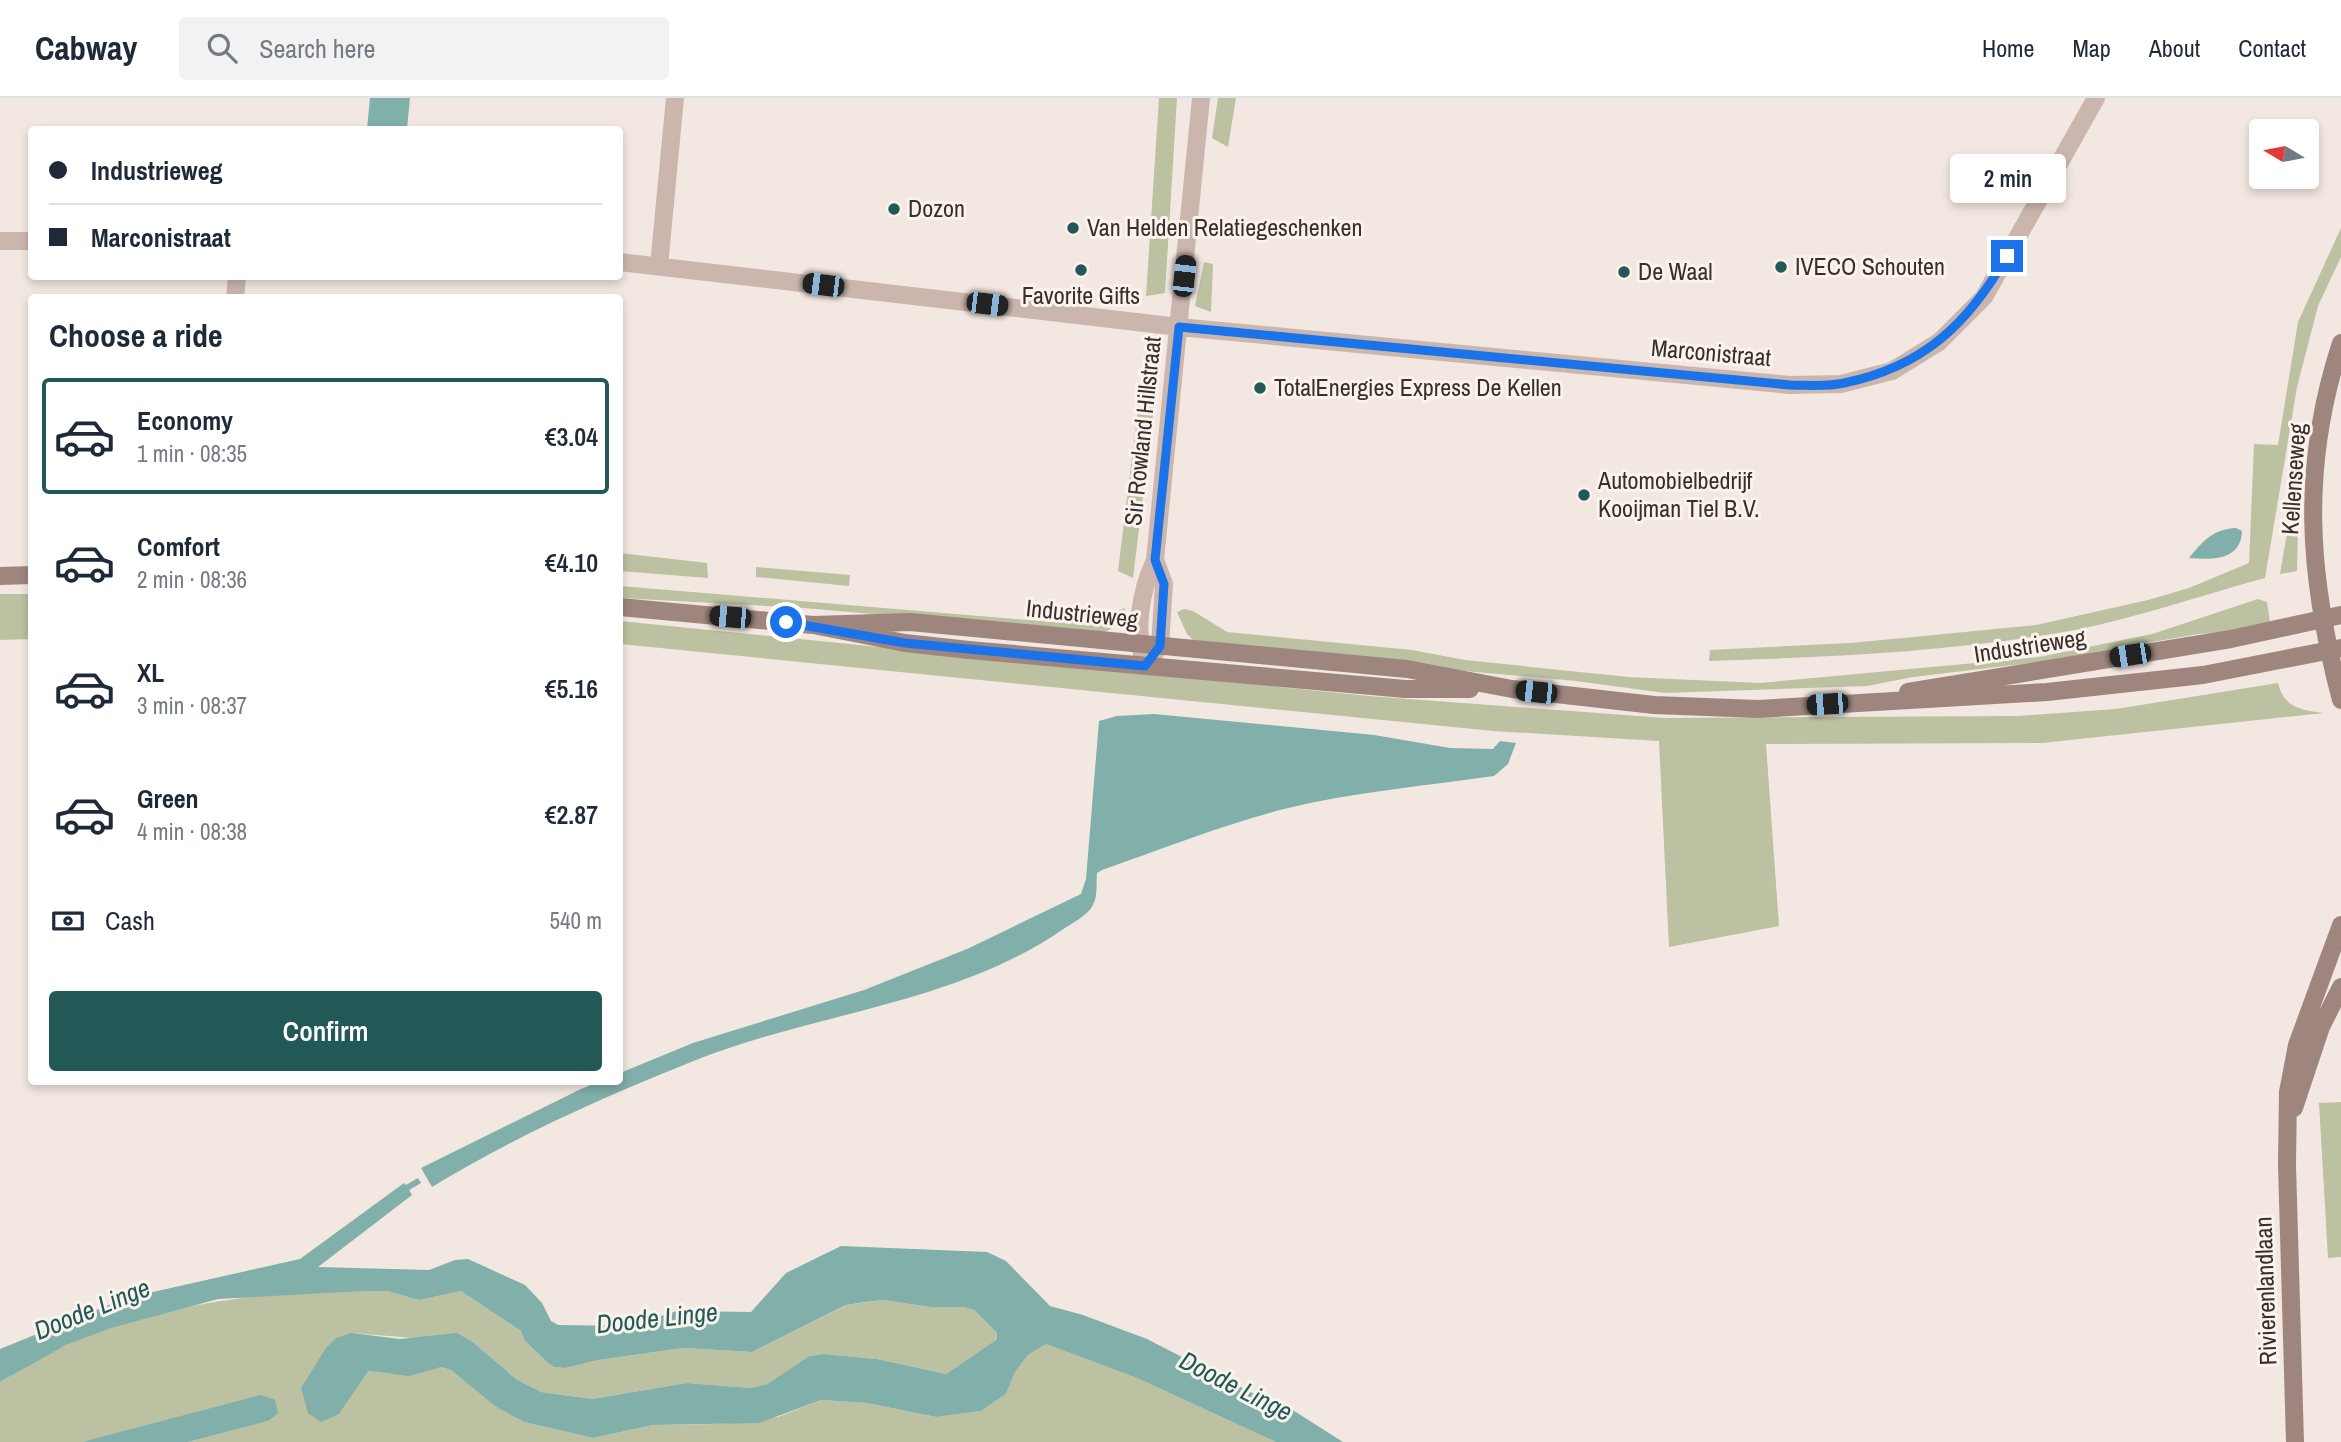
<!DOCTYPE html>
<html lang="en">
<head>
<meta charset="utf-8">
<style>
	body { margin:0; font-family:"Archivo Narrow",sans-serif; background:#f2f2f3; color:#1f2937; height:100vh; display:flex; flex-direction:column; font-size:26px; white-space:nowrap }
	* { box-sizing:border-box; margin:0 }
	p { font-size:23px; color:#747a83 }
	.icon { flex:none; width:38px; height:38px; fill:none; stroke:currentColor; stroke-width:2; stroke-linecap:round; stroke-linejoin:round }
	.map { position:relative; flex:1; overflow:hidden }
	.drawer { position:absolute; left:28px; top:196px; width:595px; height:791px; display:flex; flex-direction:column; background:#fff; border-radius:7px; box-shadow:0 4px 10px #0003 }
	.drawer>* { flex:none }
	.top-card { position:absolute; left:28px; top:28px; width:595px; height:154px; border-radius:7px; box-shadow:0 4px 10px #0003; display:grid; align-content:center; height:154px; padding:0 21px; background:#fff }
	.needle { width:46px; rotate:280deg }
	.tools { position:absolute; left:2249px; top:21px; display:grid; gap:14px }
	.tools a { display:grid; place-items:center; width:70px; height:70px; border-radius:7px; background:#fff; box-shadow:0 4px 10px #0003; font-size:35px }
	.end { position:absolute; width:32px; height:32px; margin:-16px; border:9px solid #1a73e8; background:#fff; box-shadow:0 0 0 4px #fff }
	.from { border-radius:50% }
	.bubble { position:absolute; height:49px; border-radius:7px; background:#fff; box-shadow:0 4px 10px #0003; font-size:23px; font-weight:600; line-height:49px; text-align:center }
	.car { position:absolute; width:21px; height:42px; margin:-21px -10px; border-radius:9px; box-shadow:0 0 5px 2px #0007; background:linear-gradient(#222 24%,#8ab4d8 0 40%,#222 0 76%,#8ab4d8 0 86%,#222 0) }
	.top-card b { display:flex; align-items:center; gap:24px; height:66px; font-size:26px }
	.top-card b+b { border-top:2px solid #e0e1e3 }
	.top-card i { width:18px; height:18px; background:#1f2937 }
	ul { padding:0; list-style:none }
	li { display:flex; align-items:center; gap:21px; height:116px; margin:0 14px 10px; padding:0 7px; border:4px solid transparent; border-radius:7px }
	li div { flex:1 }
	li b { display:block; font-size:26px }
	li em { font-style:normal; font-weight:600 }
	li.on { border-color:#225956 }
	li>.icon { width:63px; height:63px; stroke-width:1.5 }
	h2 { padding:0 21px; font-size:32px; line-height:84px }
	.pay { display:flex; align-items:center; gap:18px; height:77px; padding:0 21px; font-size:26px }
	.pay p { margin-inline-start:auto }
	.cta { display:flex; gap:14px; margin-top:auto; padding:14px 21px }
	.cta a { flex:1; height:80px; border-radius:7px; background:#225956; color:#fff; font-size:28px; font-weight:600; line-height:80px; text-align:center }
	header { display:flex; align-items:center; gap:42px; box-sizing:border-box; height:98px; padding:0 35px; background:#fff; border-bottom:2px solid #e0e1e3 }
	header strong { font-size:33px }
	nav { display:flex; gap:38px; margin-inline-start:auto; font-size:24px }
	.search { width:490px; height:63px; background:#f2f2f3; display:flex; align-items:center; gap:18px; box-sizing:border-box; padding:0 24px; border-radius:7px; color:#747a83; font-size:26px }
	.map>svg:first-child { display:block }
	.green { fill:#bbc1a1 }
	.water { fill:#81afaa }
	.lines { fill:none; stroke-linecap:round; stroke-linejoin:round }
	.street { stroke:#cbb6ad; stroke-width:18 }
	.secondary { stroke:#9e867e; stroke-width:18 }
	.route { stroke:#1a73e8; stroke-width:9 }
	.poi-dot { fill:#225956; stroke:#faf3ed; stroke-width:2.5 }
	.labels { text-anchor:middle; stroke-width:6; stroke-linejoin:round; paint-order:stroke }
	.poi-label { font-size:24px; fill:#392e2b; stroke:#faf3ed; text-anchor:start }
	.street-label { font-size:24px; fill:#392e2b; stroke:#faf3ed }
	.water-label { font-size:26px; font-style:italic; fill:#225956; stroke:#faf3ed }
</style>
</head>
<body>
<header>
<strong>Cabway</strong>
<div class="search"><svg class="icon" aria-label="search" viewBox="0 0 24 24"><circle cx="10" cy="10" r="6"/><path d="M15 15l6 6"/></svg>Search here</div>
<nav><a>Home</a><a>Map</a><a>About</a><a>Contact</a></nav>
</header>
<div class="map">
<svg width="2341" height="1344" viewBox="0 0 2341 1344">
	<rect width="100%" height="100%" fill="#f2e8e1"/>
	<!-- green -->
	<path class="green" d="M1159,0H1177L1165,195L1146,198Z
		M1218,0H1236L1228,49L1212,40Z
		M2341,130V159L2318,208L2297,289L2265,480C2202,497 2140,519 2075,532C1954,554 1831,559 1709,563L1710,552L1851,545L2036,527L2148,502L2189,490L2249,465L2254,346L2278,347L2298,224Z
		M1204,164L1213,166L1211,214L1195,208Z
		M1146,247L1161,251L1133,480L1118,473Z
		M2296,383L2299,384L2297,473L2280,476Z
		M620,455L707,465L708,480L620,473Z
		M756,469L850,477L849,488L756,479Z
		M620,488L1052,524L1101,519L1125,510L1122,525L1101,536L804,510L620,500Z
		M0,496H31V541L0,542Z
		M2258,501L2267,504L2271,531L2198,536L2039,564L1913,579L1867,588L1665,595L1576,583L1331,561L1196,545L1187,536L1177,514L1184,511L1193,513L1227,534L1412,552L1465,562L1628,579L1760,585L2039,559L2152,536Z
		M620,523L1369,598L1665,620L2018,618L2116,611L2278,585C2284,610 2301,612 2324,615L2042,645L1766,646L1779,828L1669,849L1659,643L1493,633L620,546Z
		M2341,1004V1159L2328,1160L2319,1005Z
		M314,1193H387L419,1202L461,1193L521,1233L524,1242L547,1264L554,1269L566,1270L598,1262L683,1250L752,1254L847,1207L882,1202L931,1209H963L974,1212L997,1235L995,1243L946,1276L877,1261L823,1256L809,1258L767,1286L751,1290L687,1285L592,1301L541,1294L516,1281L474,1245L352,1235L339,1316L367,1273L392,1276L441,1269L451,1272L496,1309L524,1324L593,1340L653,1327L720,1326L778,1319L821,1302L867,1305L936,1319L981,1313L1006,1296L1015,1274L1028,1257L1046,1246L1137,1280L1276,1344H188L268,1323L140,1331L82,1344H0V1284C22,1272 44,1257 66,1247C144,1212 229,1199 314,1193Z"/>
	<!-- water -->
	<path class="water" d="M370,0H410L407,31H367Z
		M2236,430L2242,433C2241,463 2211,462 2189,460C2203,443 2213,431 2236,430Z
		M1154,616L1374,637L1450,650L1493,651L1500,643L1516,645L1508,666L1494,678C1425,688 1353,694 1284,711C1222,727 1162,751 1102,772L1097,775C1096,786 1098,798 1093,807C1088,817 1074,824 1065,830C957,905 820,914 701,960C608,997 517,1037 432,1089L421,1070L581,991L599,984H620V975L693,945L864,892L967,851L1081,796L1086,781L1099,623L1117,618Z
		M418,1080L421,1085L409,1092L412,1097L318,1169L429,1172L455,1162L468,1161L525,1187L542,1205L551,1223L558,1227L629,1228L677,1213L751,1214L786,1175L841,1148L987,1154L1006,1163L1050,1208L1083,1217L1147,1241L1250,1294L1291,1311L1343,1344H1276L1137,1280L1046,1246L1028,1257L1015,1274L1006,1296L981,1313L936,1319L867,1305L821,1302L759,1325L653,1327L593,1340L524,1324L496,1309L451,1272L441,1269L409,1278L368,1273L339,1316L321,1324L308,1315L301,1290L326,1250L336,1240L352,1235L400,1241L457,1235L474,1245L516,1281L541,1294L592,1301L687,1285L751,1290L767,1286L809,1258L823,1256L877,1261L946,1276L996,1242L997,1235L974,1212L963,1209H931L882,1202L866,1204L846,1207L752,1254L683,1250L598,1262L566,1270L554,1269L547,1264L524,1242L521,1233L461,1193L419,1202L387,1193H363L218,1201L111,1230L66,1247L0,1284V1251L126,1200L300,1161L404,1085L406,1087Z
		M261,1297L275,1302L278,1315L268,1323L188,1344H82Z"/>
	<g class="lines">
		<!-- street -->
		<path class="street" d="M0,143H32
			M620,164L1179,229L1790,287L1841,286L1892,273L1939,244L1984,199L2096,0
			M659,168L675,0
			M235,200L237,178
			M1155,462L1164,486L1160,548L1145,567C1134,534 1140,494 1155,462L1201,0"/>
		<!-- secondary -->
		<path class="secondary" d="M2341,245C2300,370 2308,477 2341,602
			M0,478L32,477
			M620,509L813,527L905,545L969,552L1405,591H1470
			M813,527L910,524L1407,571L1512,591L1654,607L1758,611L2047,594L2203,577L2341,550
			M1908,594L2231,541L2341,517
			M2294,1010L2321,929L2341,889
			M2295,1344L2287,1067L2288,994L2297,947L2341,827"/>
	</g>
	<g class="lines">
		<!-- route -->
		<path class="route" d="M786,524L905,545L1145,568L1160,548L1164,486L1155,462L1179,229L1790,287C1807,287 1827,289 1844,285C1923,269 1968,226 2007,158"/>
	</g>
	<!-- markers -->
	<g class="poi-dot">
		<circle cx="894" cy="111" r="7"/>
		<circle cx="1073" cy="130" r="7"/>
		<circle cx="1781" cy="169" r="7"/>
		<circle cx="1081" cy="172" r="7"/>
		<circle cx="1624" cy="174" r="7"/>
		<circle cx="1260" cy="290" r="7"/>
		<circle cx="1584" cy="397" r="7"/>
	</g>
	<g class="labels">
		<!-- poi labels -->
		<g class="poi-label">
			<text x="908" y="119">Dozon</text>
			<text x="1087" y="138">Van Helden Relatiegeschenken</text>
			<text x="1795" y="177">IVECO Schouten</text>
			<text x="1638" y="182">De Waal</text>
			<text x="1081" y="206" text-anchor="middle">Favorite Gifts</text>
			<text x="1274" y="298">TotalEnergies Express De Kellen</text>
			<text x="1598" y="391">Automobielbedrijf<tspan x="1598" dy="28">Kooijman Tiel B.V.</tspan></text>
		</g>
		<!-- street labels -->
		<g class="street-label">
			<text transform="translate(1711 255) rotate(5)" y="8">Marconistraat</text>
			<text transform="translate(1143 333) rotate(-84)" y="8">Sir Rowland Hillstraat</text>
			<text transform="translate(2294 381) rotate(-86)" y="8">Kellenseweg</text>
			<text transform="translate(1082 516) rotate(6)" y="8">Industrieweg</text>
			<text transform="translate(2030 548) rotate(-9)" y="8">Industrieweg</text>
			<text transform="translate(2266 1193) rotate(-92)" y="8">Rivierenlandlaan</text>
		</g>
		<!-- water labels -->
		<g class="water-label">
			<text transform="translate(92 1211) rotate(-22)" y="9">Doode Linge</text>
			<text transform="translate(657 1220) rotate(-6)" y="9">Doode Linge</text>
			<text transform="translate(1236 1288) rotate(27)" y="9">Doode Linge</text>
		</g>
	</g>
</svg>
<div class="tools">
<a><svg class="needle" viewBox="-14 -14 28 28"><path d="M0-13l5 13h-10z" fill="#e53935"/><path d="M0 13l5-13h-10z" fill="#747a83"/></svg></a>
</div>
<i class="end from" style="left:786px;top:524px"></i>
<i class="end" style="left:2007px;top:158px"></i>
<div class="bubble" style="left:1950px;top:56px;width:116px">2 min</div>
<i class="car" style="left:1184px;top:178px;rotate:6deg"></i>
<i class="car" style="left:823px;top:187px;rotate:277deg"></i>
<i class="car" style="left:987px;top:206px;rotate:97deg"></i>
<i class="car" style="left:730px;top:519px;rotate:275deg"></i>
<i class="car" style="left:2130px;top:557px;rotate:261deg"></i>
<i class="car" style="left:1536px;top:594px;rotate:276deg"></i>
<i class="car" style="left:1827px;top:606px;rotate:266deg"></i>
<div class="top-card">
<b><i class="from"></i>Industrieweg</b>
<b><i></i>Marconistraat</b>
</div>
<section class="drawer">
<h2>Choose a ride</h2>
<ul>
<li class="on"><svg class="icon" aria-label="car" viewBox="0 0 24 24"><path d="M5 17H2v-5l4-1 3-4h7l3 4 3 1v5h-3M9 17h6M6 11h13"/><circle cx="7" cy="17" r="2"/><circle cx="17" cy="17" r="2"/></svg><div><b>Economy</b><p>1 min · 08:35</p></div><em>€3.04</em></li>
<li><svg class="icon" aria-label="car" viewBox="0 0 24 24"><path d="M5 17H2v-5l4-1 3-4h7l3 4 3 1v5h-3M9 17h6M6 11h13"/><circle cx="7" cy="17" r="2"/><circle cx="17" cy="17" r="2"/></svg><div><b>Comfort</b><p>2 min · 08:36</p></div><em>€4.10</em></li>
<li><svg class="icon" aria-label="car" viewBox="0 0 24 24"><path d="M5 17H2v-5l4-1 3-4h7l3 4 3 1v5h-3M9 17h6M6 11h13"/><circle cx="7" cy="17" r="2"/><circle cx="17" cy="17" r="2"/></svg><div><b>XL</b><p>3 min · 08:37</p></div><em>€5.16</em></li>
<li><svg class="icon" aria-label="car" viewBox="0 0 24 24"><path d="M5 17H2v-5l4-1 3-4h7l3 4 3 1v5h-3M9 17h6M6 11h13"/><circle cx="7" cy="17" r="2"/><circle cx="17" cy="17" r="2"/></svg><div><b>Green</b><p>4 min · 08:38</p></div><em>€2.87</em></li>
</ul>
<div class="pay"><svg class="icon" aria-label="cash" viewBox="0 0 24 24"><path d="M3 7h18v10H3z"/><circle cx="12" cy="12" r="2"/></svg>Cash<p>540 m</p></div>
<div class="cta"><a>Confirm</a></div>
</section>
</div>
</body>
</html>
